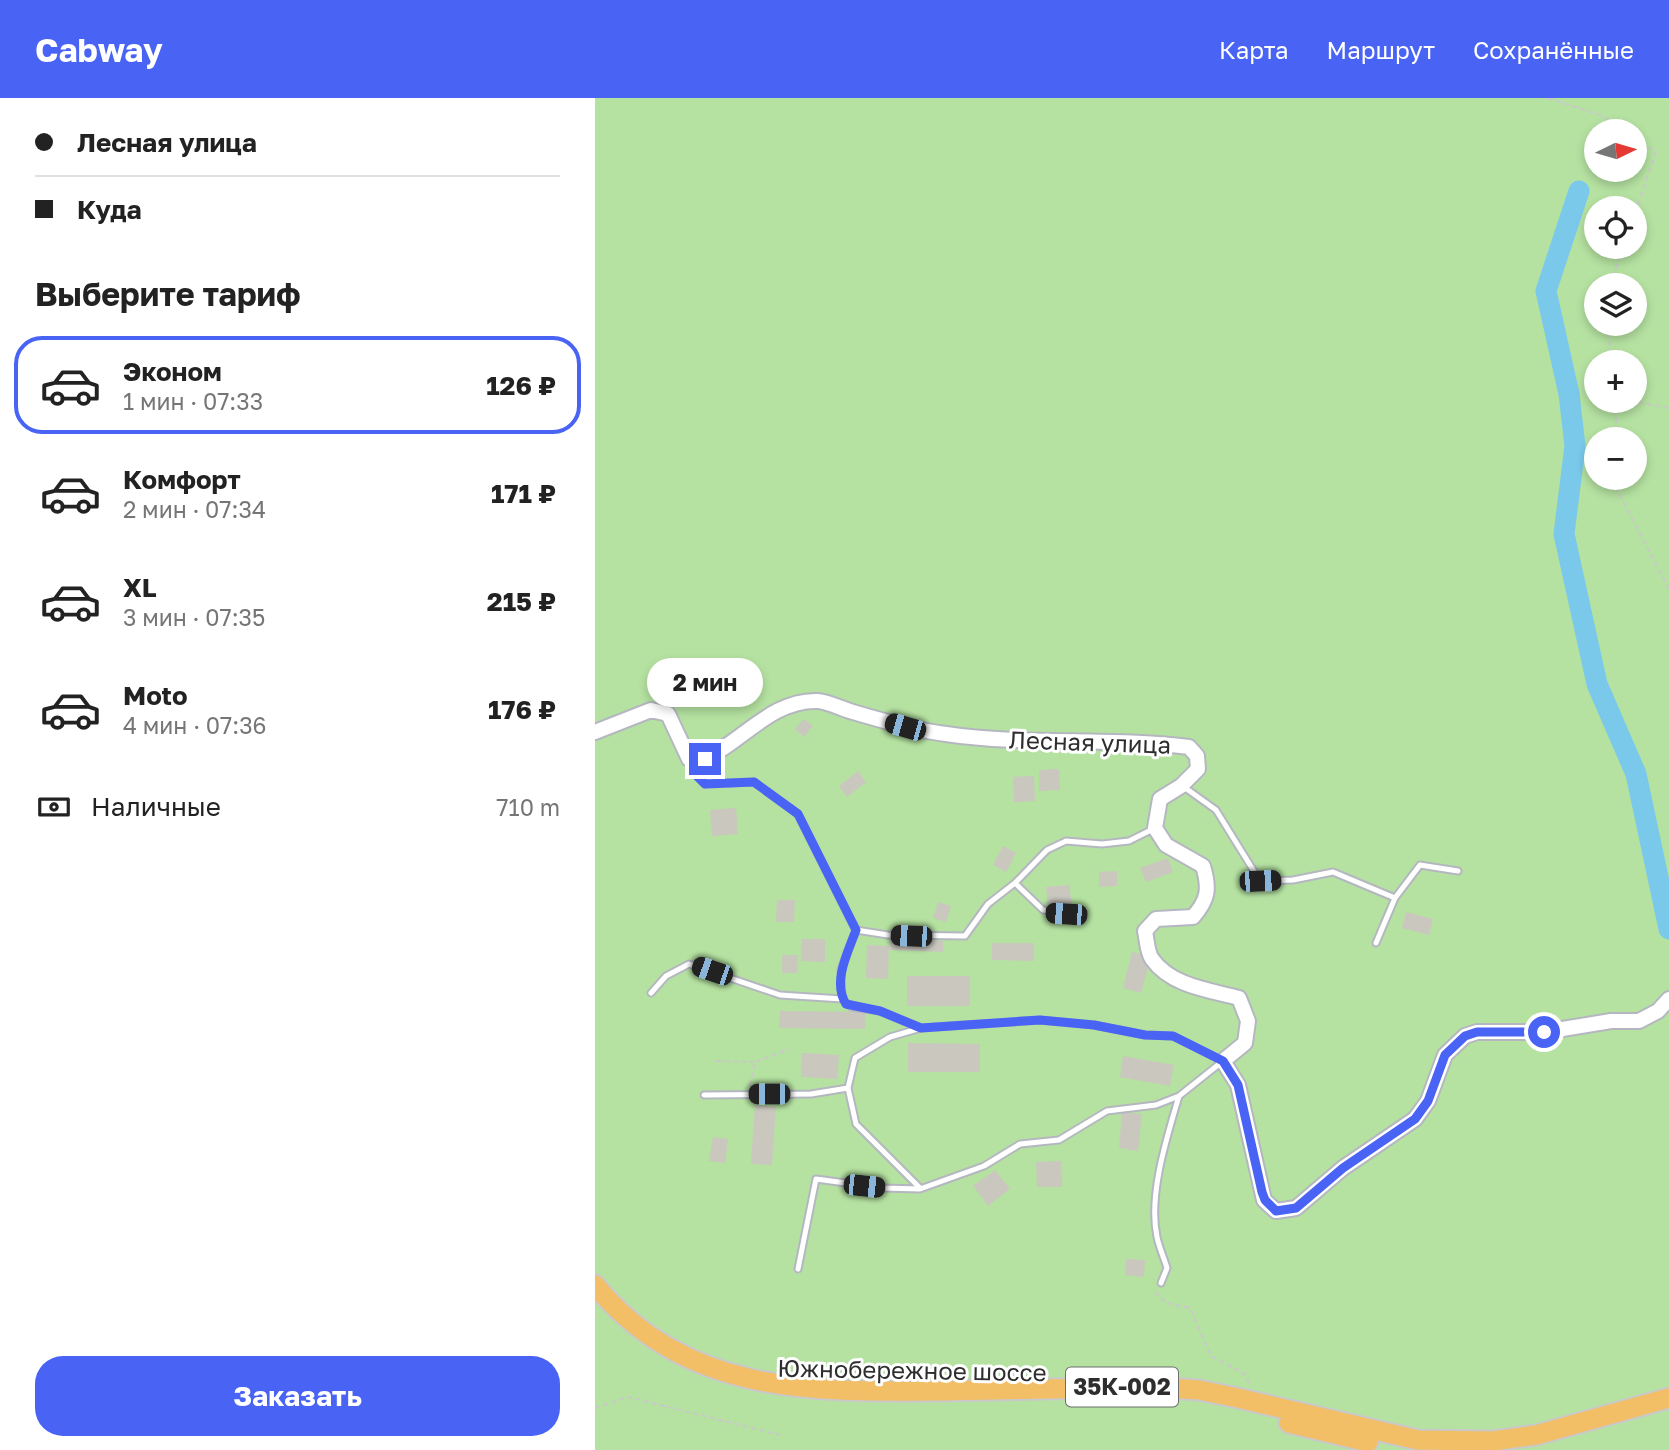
<!DOCTYPE html>
<html lang="ru">
<head>
<meta charset="utf-8">
<style>
	body { margin:0; font-family:"Golos Text",sans-serif; background:#f2f2f2; color:#222; height:100vh; display:flex; flex-direction:column; font-size:26px; white-space:nowrap }
	* { box-sizing:border-box; margin:0 }
	p { font-size:23px; color:#767676 }
	.icon { flex:none; width:38px; height:38px; fill:none; stroke:currentColor; stroke-width:2; stroke-linecap:round; stroke-linejoin:round }
	.map { position:relative; flex:1; overflow:hidden }
	.sheet { display:flex; flex-direction:column; background:#fff; width:595px }
	.sheet>* { flex:none }
	.top-card { display:grid; align-content:center; height:154px; padding:0 35px; background:#fff }
	.needle { width:46px; rotate:85deg }
	.controls { position:absolute; left:989px; top:21px; display:grid; gap:14px }
	.controls a { display:grid; place-items:center; width:63px; height:63px; border-radius:50%; background:#fff; box-shadow:0 4px 10px #0003; font-size:35px }
	.end { position:absolute; width:32px; height:32px; margin:-16px; border:9px solid #4963f4; background:#fff; box-shadow:0 0 0 4px #fff }
	.from { border-radius:50% }
	.bubble { position:absolute; height:49px; border-radius:24px; background:#fff; box-shadow:0 4px 10px #0003; font-size:23px; font-weight:700; line-height:49px; text-align:center }
	.car { position:absolute; width:21px; height:42px; margin:-21px -10px; border-radius:9px; box-shadow:0 0 5px 2px #0007; background:linear-gradient(#222 24%,#8ab4d8 0 40%,#222 0 76%,#8ab4d8 0 86%,#222 0) }
	.top-card b { display:flex; align-items:center; gap:24px; height:66px; font-size:26px }
	.top-card b+b { border-top:2px solid #e0e0e0 }
	.top-card i { width:18px; height:18px; background:#222 }
	ul { padding:0; list-style:none }
	li { display:flex; align-items:center; gap:21px; height:98px; margin:0 14px 10px; padding:0 21px; border:4px solid transparent; border-radius:28px }
	li div { flex:1 }
	li b { display:block; font-size:26px }
	li em { font-style:normal; font-weight:700 }
	li.active { border-color:#4963f4 }
	li>.icon { width:63px; height:63px; stroke-width:1.5 }
	h2 { padding:0 35px; font-size:32px; line-height:84px }
	.pay { display:flex; align-items:center; gap:18px; height:77px; padding:0 35px; font-size:26px }
	.pay p { margin-inline-start:auto }
	.primary-button { display:flex; gap:14px; margin-top:auto; padding:14px 35px }
	.primary-button a { flex:1; height:80px; border-radius:28px; background:#4963f4; color:#fff; font-size:28px; font-weight:700; line-height:80px; text-align:center }
	header { display:flex; align-items:center; gap:42px; box-sizing:border-box; height:98px; padding:0 35px; background:#4963f4; color:#fff }
	header strong { font-size:33px }
	nav { display:flex; gap:38px; margin-inline-start:auto; font-size:24px }
	main { display:flex; flex:1; min-height:0 }
	.map>svg:first-child { display:block }
	.green { fill:#b5e2a1; fill-rule:evenodd }
	.lines { fill:none; stroke-linecap:round; stroke-linejoin:round }
	.river { stroke:#7ac9eb; stroke-width:21 }
	.building { fill:#cac7bf }
	.service-casing { stroke:#b5b7c0; stroke-width:9 }
	.tertiary-casing { stroke:#b5b7c0; stroke-width:18 }
	.trunk-casing { stroke:#c9c9c9; stroke-width:23 }
	.path { stroke:#c9c9c9; stroke-width:2; stroke-dasharray:5 3.5; stroke-linecap:butt }
	.service { stroke:#fff; stroke-width:5 }
	.tertiary { stroke:#fff; stroke-width:14 }
	.trunk { stroke:#f2be66; stroke-width:19 }
	.route { stroke:#4963f4; stroke-width:9 }
	.labels { text-anchor:middle; stroke-width:6; stroke-linejoin:round; paint-order:stroke }
	.shield { fill:#fff; stroke:#6d6d6d; stroke-width:2 }
	.shield-label { font-size:23px; font-weight:bold; fill:#2e2e2e }
	.street-label { font-size:24px; fill:#2e2e2e; stroke:#fff }
</style>
</head>
<body>
<header>
<strong>Cabway</strong>
<nav><a>Карта</a><a>Маршрут</a><a>Сохранённые</a></nav>
</header>
<main>
<section class="sheet">
<div class="top-card">
<b><i class="from"></i>Лесная улица</b>
<b><i></i>Куда</b>
</div>
<h2>Выберите тариф</h2>
<ul>
<li class="active"><svg class="icon" aria-label="car" viewBox="0 0 24 24"><path d="M5 17H2v-5l4-1 3-4h7l3 4 3 1v5h-3M9 17h6M6 11h13"/><circle cx="7" cy="17" r="2"/><circle cx="17" cy="17" r="2"/></svg><div><b>Эконом</b><p>1 мин · 07:33</p></div><em>126 ₽</em></li>
<li><svg class="icon" aria-label="car" viewBox="0 0 24 24"><path d="M5 17H2v-5l4-1 3-4h7l3 4 3 1v5h-3M9 17h6M6 11h13"/><circle cx="7" cy="17" r="2"/><circle cx="17" cy="17" r="2"/></svg><div><b>Комфорт</b><p>2 мин · 07:34</p></div><em>171 ₽</em></li>
<li><svg class="icon" aria-label="car" viewBox="0 0 24 24"><path d="M5 17H2v-5l4-1 3-4h7l3 4 3 1v5h-3M9 17h6M6 11h13"/><circle cx="7" cy="17" r="2"/><circle cx="17" cy="17" r="2"/></svg><div><b>XL</b><p>3 мин · 07:35</p></div><em>215 ₽</em></li>
<li><svg class="icon" aria-label="car" viewBox="0 0 24 24"><path d="M5 17H2v-5l4-1 3-4h7l3 4 3 1v5h-3M9 17h6M6 11h13"/><circle cx="7" cy="17" r="2"/><circle cx="17" cy="17" r="2"/></svg><div><b>Moto</b><p>4 мин · 07:36</p></div><em>176 ₽</em></li>
</ul>
<div class="pay"><svg class="icon" aria-label="cash" viewBox="0 0 24 24"><path d="M3 7h18v10H3z"/><circle cx="12" cy="12" r="2"/></svg>Наличные<p>710 m</p></div>
<div class="primary-button"><a>Заказать</a></div>
</section>
<div class="map">
<svg width="1074" height="1352" viewBox="0 0 1074 1352">
	<rect width="100%" height="100%" fill="#eee9e1"/>
	<!-- green -->
	<path class="green" d="M0,0H1074V1352H0ZM1001,33H1040V72H1001ZM1001,110H1040V149H1001ZM1001,187H1040V226H1001ZM1001,264H1040V303H1001ZM1001,341H1040V380H1001Z"/>
	<g class="lines">
		<!-- river -->
		<path class="river" d="M984,93L951,193L974,296L980,348L969,436L1002,586L1041,676L1074,831"/>
	</g>
	<!-- building -->
	<path class="building" d="M209,621L218,628L209,639L200,631Z
		M464,671L465,692L444,693V672Z
		M263,673L271,684L252,699L244,688Z
		M439,678L440,703L419,704L418,679Z
		M141,710L143,736L117,738L115,712Z
		M408,748L421,755L411,774L398,767Z
		M573,760L578,774L551,784L545,770Z
		M522,773V788L504,789V774Z
		M474,787L477,807L453,809L451,789Z
		M182,802H200L199,824H181Z
		M343,804L356,808L351,824L338,820Z
		M811,814L838,821L834,837L807,830Z
		M207,841H230V864L206,863Z
		M295,841L348,843V854L295,852Z
		M397,845H439V863L397,862Z
		M272,847L294,848L293,881L271,880Z
		M537,854L556,859L546,895L528,890Z
		M187,857H203L202,875H187Z
		M312,878H375V908H312Z
		M185,913L271,914L270,931L184,930Z
		M313,945L385,946V974H313Z
		M207,955L244,957L242,981L206,979Z
		M528,958L579,967L575,988L525,979Z
		M160,1007L181,1009L177,1067L156,1066Z
		M527,1014L547,1016L543,1053L524,1050Z
		M118,1039L133,1041L130,1065L114,1063Z
		M466,1063L467,1089H442L441,1064Z
		M400,1072L415,1091L393,1108L378,1088Z
		M531,1161L550,1162L549,1179L530,1177Z"/>
	<g class="lines">
		<defs>
			<path id="service" d="M101,666V677L110,686L159,684L203,716L261,832L293,837L370,838L393,806L420,785L448,812L487,816
				M589,689L621,712L665,783L698,782L738,774L800,800L781,845
				M420,785L452,752L471,743L507,746L534,743L558,731
				M800,800L825,767L863,773
				M56,895L71,878L94,866L185,897L247,901
				M109,997L216,996L253,990
				M325,1090L261,1026L253,990L260,960L295,939L326,930
				M203,1171L221,1081L288,1090L325,1091L389,1068L425,1046L464,1042L512,1013L561,1007L584,998L628,963L578,938L550,937L499,927L445,922L326,930L285,913L256,909L247,901L246,871L261,832
				M566,1185L572,1170C569,1160 564,1149 562,1139C553,1097 572,1039 584,998"/>
			<path id="tertiary" d="M0,634L56,612L73,616L94,661L101,664C143,650 174,601 223,603C234,604 247,611 258,614C288,623 319,632 351,636C432,648 513,639 594,649L602,658L603,671L586,688L565,701L560,730L571,747L608,768C615,791 613,802 598,819L561,821L550,833C552,842 552,854 557,861C576,888 614,892 644,900L653,923L650,945L628,963L643,987L669,1102L681,1113L701,1110L748,1070L820,1021L833,1003L850,957L870,938L882,934H949L1016,923H1044L1063,913L1074,901"/>
			<path id="trunk" d="M0,1187C90,1296 215,1294 345,1293C416,1292 487,1290 558,1289L604,1292L643,1300L823,1342L898,1343L941,1337L1074,1300
				M694,1325L773,1344"/>
		</defs>
		<!-- service casing -->
		<use href="#service" class="service-casing"/>
		<!-- tertiary casing -->
		<use href="#tertiary" class="tertiary-casing"/>
		<!-- trunk casing -->
		<use href="#trunk" class="trunk-casing"/>
		<!-- path -->
		<path class="path" d="M953,0L1008,18L1030,33
			M1040,39L1061,54L1040,115
			M1015,187L1028,149
			M1014,226L1015,264
			M1019,303L1023,341
			M1035,303L1074,310
			M1022,380V392L1074,491
			M121,963L159,964
			M155,988L160,964L194,951
			M560,1194L571,1205L595,1210L616,1258L650,1276L654,1286
			M0,1310L33,1299L185,1337"/>
		<!-- service -->
		<use href="#service" class="service"/>
		<!-- tertiary -->
		<use href="#tertiary" class="tertiary"/>
		<!-- trunk -->
		<use href="#trunk" class="trunk"/>
	</g>
	<g class="lines">
		<!-- route -->
		<path class="route" d="M110,661L101,664V677L110,686L159,684L203,716L261,832C253,854 237,884 251,906L285,913L326,930L445,922L499,927L550,937L578,938L628,963L643,987L667,1094L670,1102L681,1113L701,1110L748,1070L820,1021L833,1003L850,957L870,938L882,934H949"/>
	</g>
	<g class="labels">
		<!-- shield labels -->
		<rect class="shield" x="471" y="1269.5" width="112" height="39" rx="5"/>
		<g class="shield-label">
			<text x="527" y="1297">35К-002</text>
		</g>
		<!-- street labels -->
		<g class="street-label">
			<text transform="translate(495 645) rotate(2)" y="8">Лесная улица</text>
			<text transform="translate(317 1273) rotate(1)" y="8">Южнобережное шоссе</text>
		</g>
	</g>
</svg>
<div class="controls">
<a><svg class="needle" viewBox="-14 -14 28 28"><path d="M0-13l5 13h-10z" fill="#e53935"/><path d="M0 13l5-13h-10z" fill="#767676"/></svg></a>
<a><svg class="icon" aria-label="locate" viewBox="0 0 24 24"><circle cx="12" cy="12" r="6"/><path d="M12 2v4M12 18v4M2 12h4M18 12h4"/></svg></a>
<a><svg class="icon" aria-label="layers" viewBox="0 0 24 24"><path d="M12 4l9 5-9 5-9-5zM3 14l9 5 9-5"/></svg></a>
<a>+</a>
<a>−</a>
</div>
<i class="end from" style="left:949px;top:934px"></i>
<i class="end" style="left:110px;top:661px"></i>
<div class="bubble" style="left:52px;top:560px;width:116px">2 мин</div>
<i class="car" style="left:310px;top:629px;rotate:286deg"></i>
<i class="car" style="left:665px;top:783px;rotate:88deg"></i>
<i class="car" style="left:471px;top:816px;rotate:274deg"></i>
<i class="car" style="left:316px;top:838px;rotate:272deg"></i>
<i class="car" style="left:117px;top:873px;rotate:289deg"></i>
<i class="car" style="left:174px;top:996px;rotate:270deg"></i>
<i class="car" style="left:269px;top:1088px;rotate:96deg"></i>
</div>
</main>
</body>
</html>
